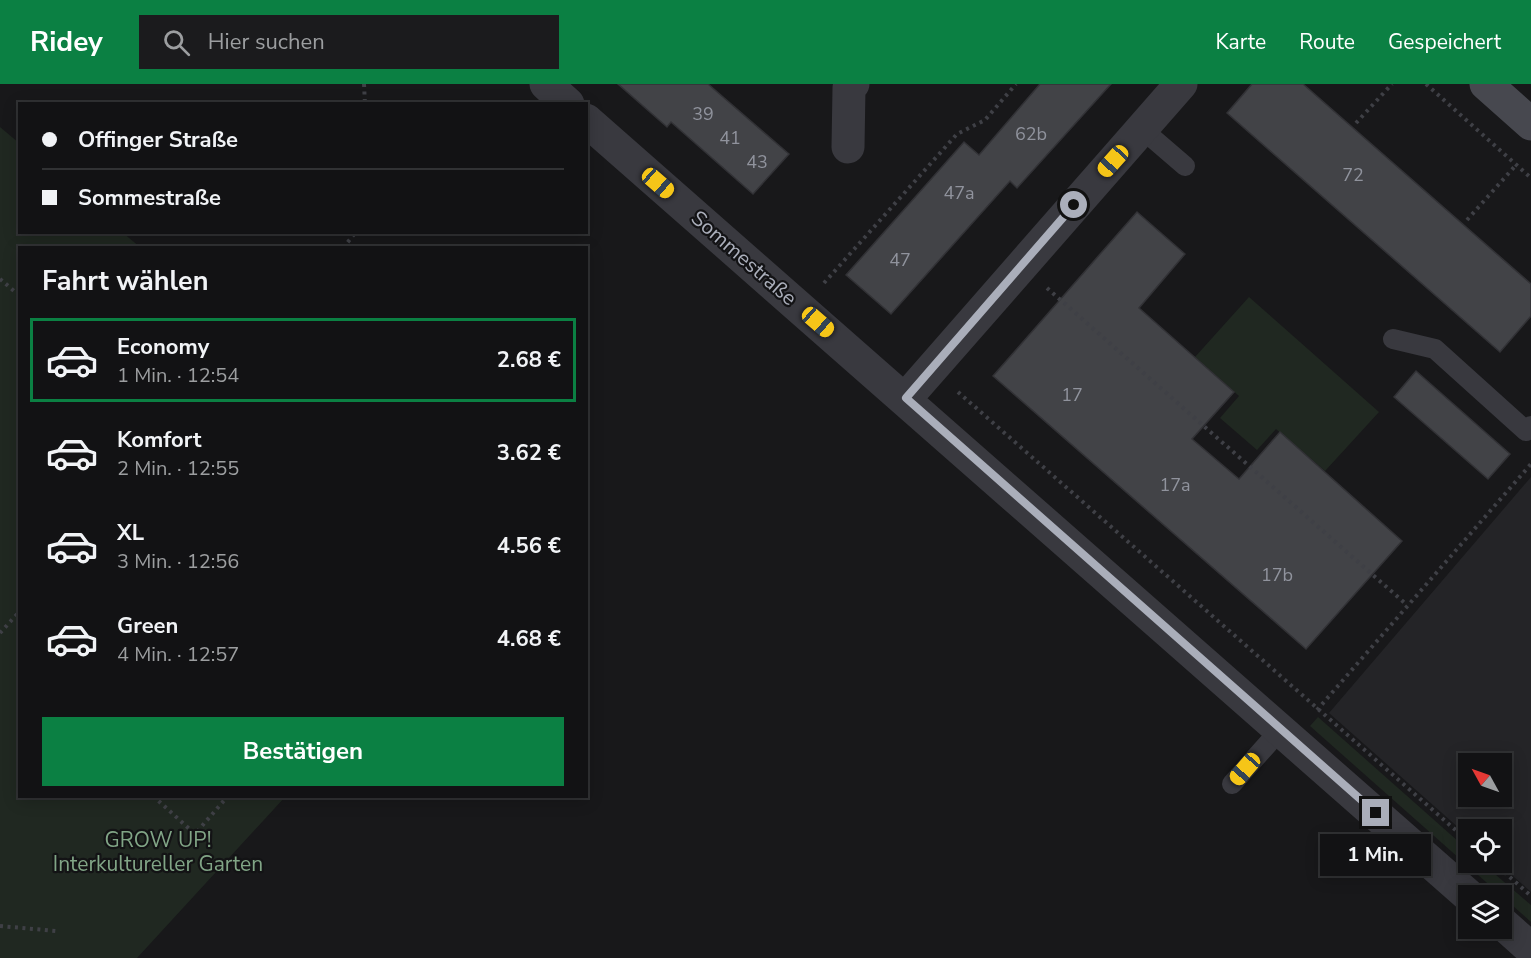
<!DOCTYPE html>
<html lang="de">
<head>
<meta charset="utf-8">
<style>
	body { margin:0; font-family:"Nunito Sans",sans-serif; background:#1b1b1d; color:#f1f3f6; height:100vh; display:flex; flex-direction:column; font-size:22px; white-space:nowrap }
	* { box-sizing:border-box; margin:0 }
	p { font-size:20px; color:#9c9ea0 }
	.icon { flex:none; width:33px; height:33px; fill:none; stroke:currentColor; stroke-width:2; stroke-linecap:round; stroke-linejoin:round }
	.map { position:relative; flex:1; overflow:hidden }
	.sheet { position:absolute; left:18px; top:162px; width:570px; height:552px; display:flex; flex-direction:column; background:#121214; border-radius:0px; box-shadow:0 3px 15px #0003,0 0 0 2px #313234 }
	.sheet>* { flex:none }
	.top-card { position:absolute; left:18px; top:18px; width:570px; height:132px; border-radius:0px; box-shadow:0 3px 15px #0003,0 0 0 2px #313234; display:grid; align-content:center; height:132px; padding:0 24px; background:#121214 }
	.needle { width:39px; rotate:310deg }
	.buttons { position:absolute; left:1458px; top:669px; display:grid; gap:12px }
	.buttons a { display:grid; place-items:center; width:54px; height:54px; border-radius:0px; background:#121214; box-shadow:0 3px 15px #0003,0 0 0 2px #313234; font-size:30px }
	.end { position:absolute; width:27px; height:27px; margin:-14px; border:8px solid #aaaeba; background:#111; box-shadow:0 0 0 3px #111 }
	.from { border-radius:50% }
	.bubble { position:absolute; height:42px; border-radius:0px; background:#121214; box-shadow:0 3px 15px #0003,0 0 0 2px #313234; font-size:20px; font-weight:700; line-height:42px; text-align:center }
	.car { position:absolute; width:18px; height:36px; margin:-18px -9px; border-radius:8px; box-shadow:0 0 4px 2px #0007; background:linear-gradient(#f5c518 24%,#345 0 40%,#f5c518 0 76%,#345 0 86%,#f5c518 0) }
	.top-card b { display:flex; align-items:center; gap:21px; height:57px; font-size:22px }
	.top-card b+b { border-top:2px solid #313234 }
	.top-card i { width:15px; height:15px; background:#f1f3f6 }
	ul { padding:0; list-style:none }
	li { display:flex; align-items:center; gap:18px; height:84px; margin:0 12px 9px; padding:0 12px; border:3px solid transparent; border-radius:0px }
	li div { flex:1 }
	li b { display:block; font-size:22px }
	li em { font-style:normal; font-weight:700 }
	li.active { border-color:#0b8043 }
	li>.icon { width:54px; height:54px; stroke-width:1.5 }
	h2 { padding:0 24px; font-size:27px; line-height:72px }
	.action { display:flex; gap:12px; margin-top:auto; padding:12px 24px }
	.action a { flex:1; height:69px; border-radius:0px; background:#0b8043; color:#fff; font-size:24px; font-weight:700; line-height:69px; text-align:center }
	header { display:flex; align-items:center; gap:36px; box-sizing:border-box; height:84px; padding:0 30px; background:#0b8043; color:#fff }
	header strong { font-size:28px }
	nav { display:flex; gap:33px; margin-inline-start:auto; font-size:21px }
	.search { width:420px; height:54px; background:#1b1b1d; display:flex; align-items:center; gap:15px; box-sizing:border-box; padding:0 21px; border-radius:0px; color:#9c9ea0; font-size:22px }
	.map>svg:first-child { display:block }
	.built { fill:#242427; fill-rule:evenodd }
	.green { fill:#202821 }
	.building { fill:#424347; stroke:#323236; stroke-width:1.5 }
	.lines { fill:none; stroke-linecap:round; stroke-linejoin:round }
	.path { stroke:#3f4046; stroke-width:4; stroke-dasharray:3 4.5; stroke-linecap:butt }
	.lane { stroke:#39393f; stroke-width:20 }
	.street { stroke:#39393f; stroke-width:33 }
	.secondary { stroke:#47484f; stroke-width:33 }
	.route { stroke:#aaaeba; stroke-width:8 }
	.labels { text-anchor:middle; stroke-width:4.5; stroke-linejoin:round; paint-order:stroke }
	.number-label { font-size:18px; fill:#90939d }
	.street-label { font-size:21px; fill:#aaaeba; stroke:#131315 }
	.park-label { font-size:21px; fill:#81a586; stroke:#131315 }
</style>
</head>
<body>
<header>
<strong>Ridey</strong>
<div class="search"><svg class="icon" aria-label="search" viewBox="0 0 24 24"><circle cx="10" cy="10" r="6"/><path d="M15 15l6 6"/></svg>Hier suchen</div>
<nav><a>Karte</a><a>Route</a><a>Gespeichert</a></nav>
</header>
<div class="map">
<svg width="1531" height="874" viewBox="0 0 1531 874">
	<rect width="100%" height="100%" fill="#18181a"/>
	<!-- built -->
	<path class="built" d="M1531,393V808L1498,779L1502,778V746H1468V752L1329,629ZM1468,680H1502V712H1468Z"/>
	<!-- green -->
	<path class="green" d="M0,43L19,59L20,148L123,149L140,163L20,164V712L285,713L137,874H0Z
		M1249,213L1379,328L1325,387L1276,345L1257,366L1220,334L1239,312L1195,273Z
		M1318,633L1468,766V778L1482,779L1531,821V838L1310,642Z"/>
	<!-- building -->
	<path class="building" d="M618,0H708L789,70L753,110L671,38L667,43Z
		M1040,0H1111L1017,104L1010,97L891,230L846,191L964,58L979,71Z
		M1252,0H1303L1531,200V232L1500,268L1227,29Z
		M1137,128L1185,170L1139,224L1234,308L1192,355L1239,395L1280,348L1402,457L1306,565L993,292Z
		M1416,287L1510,370L1488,395L1394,313Z"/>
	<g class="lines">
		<!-- path -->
		<path class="path" d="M364,0L365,20
			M1426,0L1531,94
			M1356,39L1392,0
			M1467,136L1516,81
			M343,164L356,148
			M0,195L20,212
			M824,199L957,50L985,36L1016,0
			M1047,204L1407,521
			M958,308L1468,757
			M0,549L20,527
			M1317,626L1531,380
			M153,712L195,750L228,712
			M1493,778L1531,812
			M0,842L56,847"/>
		<!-- lane -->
		<path class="lane" d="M1142,45L1185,82
			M1393,255L1435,265L1526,347L1531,342
			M1232,700L1281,645"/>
		<!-- street -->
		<path class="street" d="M546,0L568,20
			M586,36L1469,812
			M848,63L849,4L853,0
			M906,314L1181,0
			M1502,839L1531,865"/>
		<!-- secondary -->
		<path class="secondary" d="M1486,0L1531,40"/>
	</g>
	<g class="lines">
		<!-- route -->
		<path class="route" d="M1074,121L906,314L1376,729"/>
	</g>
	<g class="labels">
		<!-- number labels -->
		<g class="number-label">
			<text x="703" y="36">39</text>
			<text x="1031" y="56">62b</text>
			<text x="730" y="60">41</text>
			<text x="757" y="84">43</text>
			<text x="1353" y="97">72</text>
			<text x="959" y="115">47a</text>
			<text x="900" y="182">47</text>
			<text x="1072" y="317">17</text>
			<text x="1175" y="407">17a</text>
			<text x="1277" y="497">17b</text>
		</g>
		<!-- street labels -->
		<g class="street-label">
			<text transform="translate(744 174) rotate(41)" y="7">Sommestraße</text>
		</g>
		<!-- park labels -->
		<g class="park-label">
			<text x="158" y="763">GROW UP!<tspan x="158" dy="24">Interkultureller Garten</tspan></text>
		</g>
	</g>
</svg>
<div class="buttons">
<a><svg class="needle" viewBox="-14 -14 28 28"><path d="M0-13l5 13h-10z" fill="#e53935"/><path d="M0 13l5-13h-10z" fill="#9c9ea0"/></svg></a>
<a><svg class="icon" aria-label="locate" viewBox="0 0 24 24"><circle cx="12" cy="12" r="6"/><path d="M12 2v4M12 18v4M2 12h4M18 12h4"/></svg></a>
<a><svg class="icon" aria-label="layers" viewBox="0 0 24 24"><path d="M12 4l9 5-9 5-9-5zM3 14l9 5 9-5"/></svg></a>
</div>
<i class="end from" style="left:1074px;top:121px"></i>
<i class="end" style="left:1376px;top:729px"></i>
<div class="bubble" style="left:1320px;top:750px;width:111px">1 Min.</div>
<i class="car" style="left:1113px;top:77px;rotate:222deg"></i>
<i class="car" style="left:658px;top:99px;rotate:131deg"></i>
<i class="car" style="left:818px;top:238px;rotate:131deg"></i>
<i class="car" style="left:1245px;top:685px;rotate:221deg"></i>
<div class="top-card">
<b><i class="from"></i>Offinger Straße</b>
<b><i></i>Sommestraße</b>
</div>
<section class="sheet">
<h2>Fahrt wählen</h2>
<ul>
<li class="active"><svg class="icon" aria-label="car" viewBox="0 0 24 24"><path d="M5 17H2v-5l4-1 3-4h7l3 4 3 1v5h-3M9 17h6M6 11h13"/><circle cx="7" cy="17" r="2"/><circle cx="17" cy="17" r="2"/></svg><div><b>Economy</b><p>1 Min. · 12:54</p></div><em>2.68 €</em></li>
<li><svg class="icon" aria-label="car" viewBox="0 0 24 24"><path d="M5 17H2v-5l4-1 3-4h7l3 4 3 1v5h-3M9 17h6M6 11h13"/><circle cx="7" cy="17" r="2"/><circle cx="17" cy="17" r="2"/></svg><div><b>Komfort</b><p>2 Min. · 12:55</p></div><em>3.62 €</em></li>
<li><svg class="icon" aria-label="car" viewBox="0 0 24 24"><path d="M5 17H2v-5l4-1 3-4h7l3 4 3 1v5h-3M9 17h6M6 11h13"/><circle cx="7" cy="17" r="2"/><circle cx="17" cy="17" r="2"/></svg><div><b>XL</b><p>3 Min. · 12:56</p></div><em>4.56 €</em></li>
<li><svg class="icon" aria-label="car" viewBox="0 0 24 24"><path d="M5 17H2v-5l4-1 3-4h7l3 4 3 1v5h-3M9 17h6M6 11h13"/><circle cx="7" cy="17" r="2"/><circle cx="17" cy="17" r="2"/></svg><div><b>Green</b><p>4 Min. · 12:57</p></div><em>4.68 €</em></li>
</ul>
<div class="action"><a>Bestätigen</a></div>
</section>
</div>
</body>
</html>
